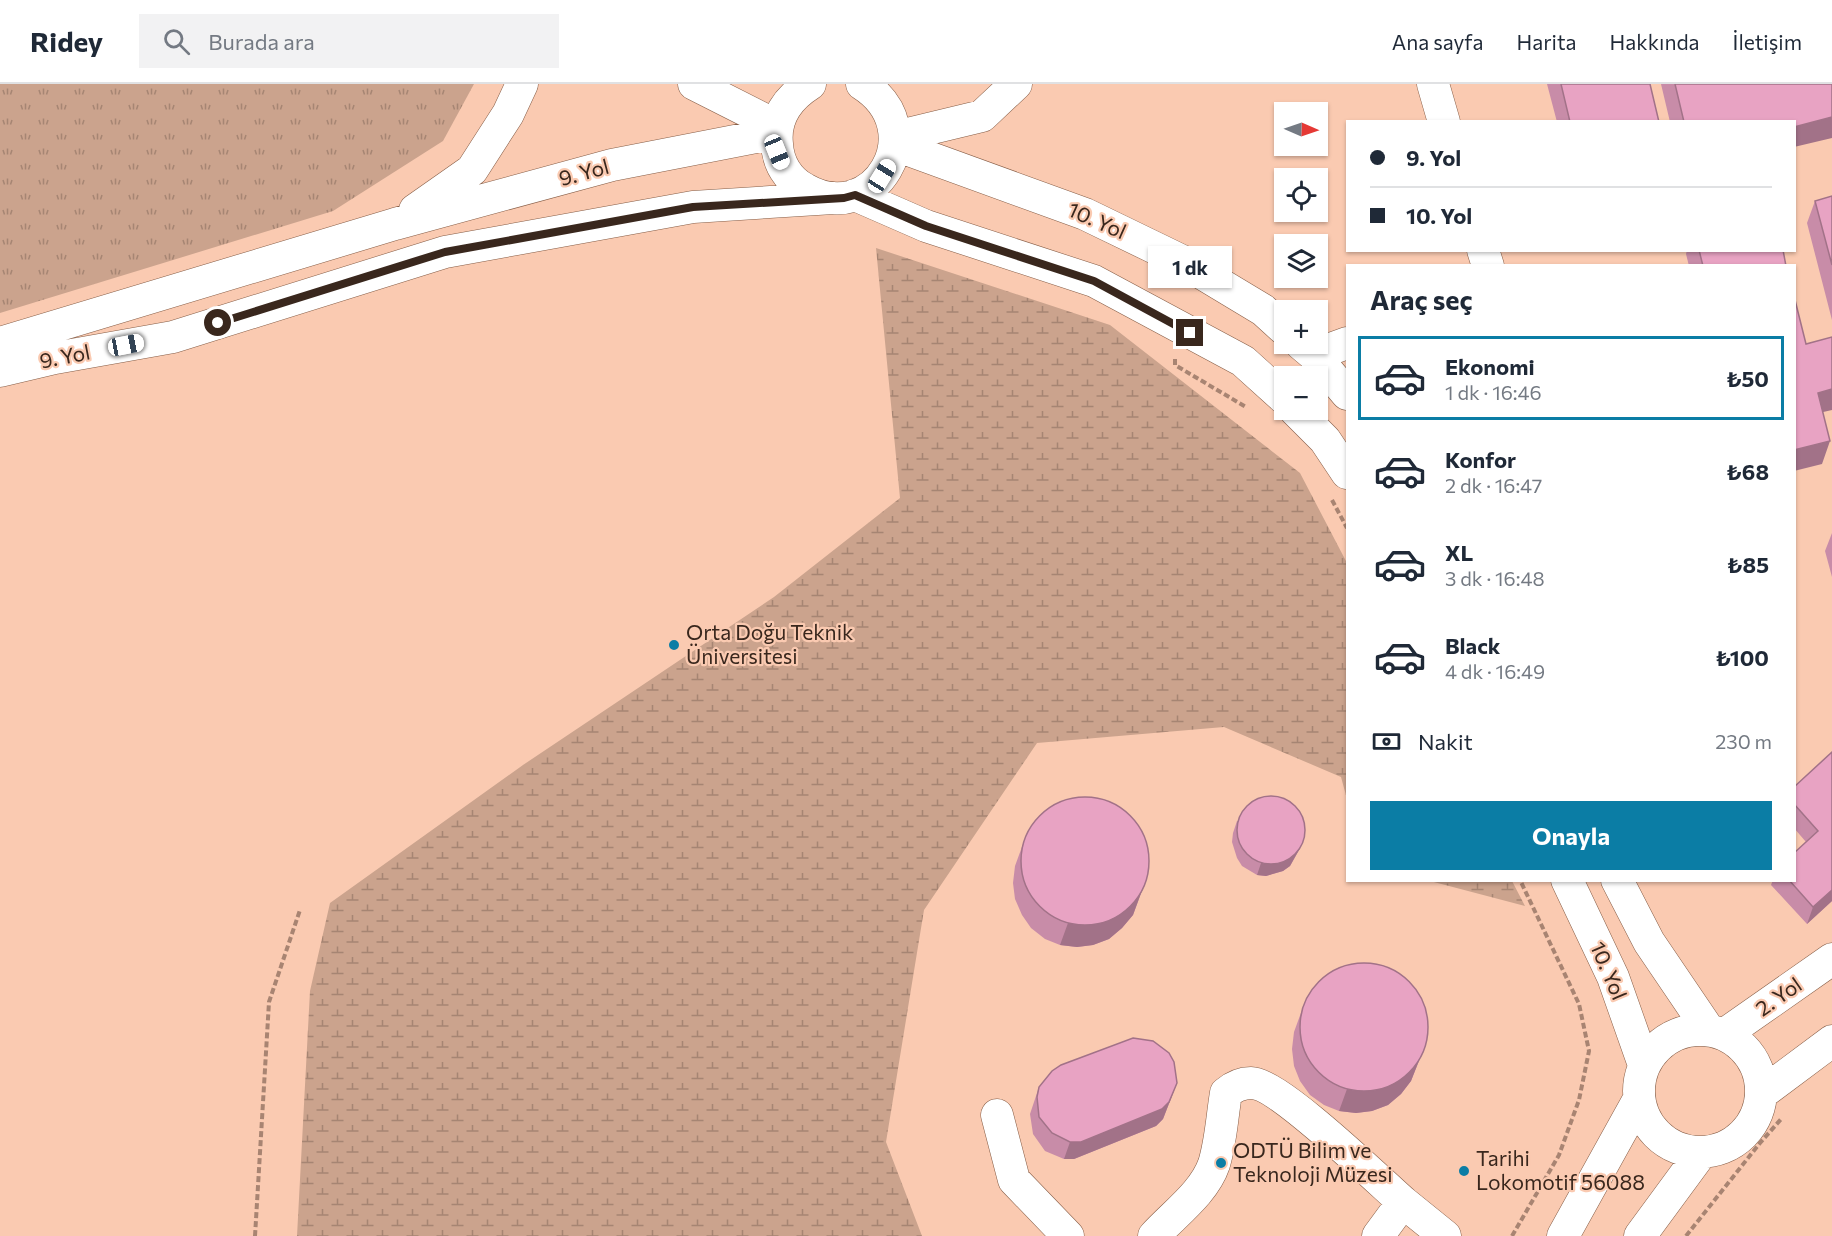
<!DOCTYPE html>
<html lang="tr">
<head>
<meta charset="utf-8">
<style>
	body { margin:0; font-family:Commissioner,sans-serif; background:#f2f2f3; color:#1f2937; height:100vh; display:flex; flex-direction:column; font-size:22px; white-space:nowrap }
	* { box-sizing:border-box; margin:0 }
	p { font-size:20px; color:#747a83 }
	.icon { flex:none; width:33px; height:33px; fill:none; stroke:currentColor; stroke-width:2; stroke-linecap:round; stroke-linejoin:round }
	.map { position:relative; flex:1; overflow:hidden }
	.drawer { position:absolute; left:1346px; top:180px; width:450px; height:618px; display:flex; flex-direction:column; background:#fff; border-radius:0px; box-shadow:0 2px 4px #0004 }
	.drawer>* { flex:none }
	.hud { position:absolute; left:1346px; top:36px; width:450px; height:132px; border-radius:0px; box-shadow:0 2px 4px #0004; display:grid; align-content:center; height:132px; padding:0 24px; background:#fff }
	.needle { width:39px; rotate:92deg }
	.tools { position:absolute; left:1274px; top:18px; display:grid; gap:12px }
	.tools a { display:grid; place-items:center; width:54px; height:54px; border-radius:0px; background:#fff; box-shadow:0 2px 4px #0004; font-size:30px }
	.end { position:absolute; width:27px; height:27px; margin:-14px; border:8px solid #39271d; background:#fff; box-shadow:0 0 0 3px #fff }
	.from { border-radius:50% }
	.bubble { position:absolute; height:42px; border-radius:0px; background:#fff; box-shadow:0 2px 4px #0004; font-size:20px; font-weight:700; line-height:42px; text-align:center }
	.car { position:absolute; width:18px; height:36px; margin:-18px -9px; border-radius:8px; box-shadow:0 0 4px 2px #0007; background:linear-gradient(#fff 24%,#345 0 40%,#fff 0 76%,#345 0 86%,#fff 0) }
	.hud b { display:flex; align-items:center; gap:21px; height:57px; font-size:22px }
	.hud b+b { border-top:2px solid #e0e1e3 }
	.hud i { width:15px; height:15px; background:#1f2937 }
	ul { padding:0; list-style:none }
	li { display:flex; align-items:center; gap:18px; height:84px; margin:0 12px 9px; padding:0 12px; border:3px solid transparent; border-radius:0px }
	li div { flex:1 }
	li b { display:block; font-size:22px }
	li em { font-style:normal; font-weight:700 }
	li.active { border-color:#0b7da5 }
	li>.icon { width:54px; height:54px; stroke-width:1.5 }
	h2 { padding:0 24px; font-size:27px; line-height:72px }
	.pay { display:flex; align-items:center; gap:15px; height:66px; padding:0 24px; font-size:22px }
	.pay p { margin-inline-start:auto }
	.action { display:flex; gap:12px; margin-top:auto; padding:12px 24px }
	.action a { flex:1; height:69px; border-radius:0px; background:#0b7da5; color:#fff; font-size:24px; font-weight:700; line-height:69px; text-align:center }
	header { display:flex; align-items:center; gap:36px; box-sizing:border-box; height:84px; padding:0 30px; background:#fff; border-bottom:2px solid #e0e1e3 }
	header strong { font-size:28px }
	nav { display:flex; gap:33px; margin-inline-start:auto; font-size:21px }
	.search { width:420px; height:54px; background:#f2f2f3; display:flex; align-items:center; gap:15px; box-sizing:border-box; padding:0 21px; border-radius:0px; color:#747a83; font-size:22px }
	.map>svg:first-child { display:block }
	.grass { fill:url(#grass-tufts) }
	.wetland { fill:url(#wetland-marsh) }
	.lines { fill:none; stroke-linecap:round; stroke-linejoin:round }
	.minor-casing { stroke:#865d46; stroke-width:33 }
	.path { stroke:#a88472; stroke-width:4; stroke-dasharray:6 3; stroke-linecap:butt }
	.minor { stroke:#fff; stroke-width:32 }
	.wall { fill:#c88ca8 }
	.shaded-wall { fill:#a27288 }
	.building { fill:#e8a3c3; stroke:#a27288; stroke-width:1.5 }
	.route { stroke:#39271d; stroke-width:8 }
	.poi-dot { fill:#0b7da5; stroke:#facab1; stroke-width:2 }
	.labels { text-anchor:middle; stroke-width:4.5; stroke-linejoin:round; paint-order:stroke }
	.street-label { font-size:21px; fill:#39271d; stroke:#facab1 }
	.poi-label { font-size:21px; fill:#39271d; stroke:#facab1; text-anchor:start }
</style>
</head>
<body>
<header>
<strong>Ridey</strong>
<div class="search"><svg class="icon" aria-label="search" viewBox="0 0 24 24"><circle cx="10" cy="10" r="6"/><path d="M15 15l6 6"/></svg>Burada ara</div>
<nav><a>Ana sayfa</a><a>Harita</a><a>Hakkında</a><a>İletişim</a></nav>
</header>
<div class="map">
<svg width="1832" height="1152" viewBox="0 0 1832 1152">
	<defs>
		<pattern id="grass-tufts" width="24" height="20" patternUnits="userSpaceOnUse" patternTransform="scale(1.5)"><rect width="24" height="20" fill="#cba38d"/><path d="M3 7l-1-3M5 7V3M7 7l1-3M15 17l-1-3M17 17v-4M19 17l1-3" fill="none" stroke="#a68573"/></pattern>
		<pattern id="wetland-marsh" width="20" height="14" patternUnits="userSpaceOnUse" patternTransform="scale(1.5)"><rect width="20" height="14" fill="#cba38d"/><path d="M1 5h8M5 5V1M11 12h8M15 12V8" fill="none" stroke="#a68573"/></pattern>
	</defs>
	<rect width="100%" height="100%" fill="#facab1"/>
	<!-- grass -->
	<path class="grass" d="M0,0H474L443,57L333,127L0,229Z"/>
	<!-- wetland -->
	<path class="wetland" d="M876,164L1110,241L1300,389L1347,479V715L1341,693L1224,643L1037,659L924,826L886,1058L922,1152H297L310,907L330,819L523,681L774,513L900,414Z
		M1430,797H1512L1525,822Z"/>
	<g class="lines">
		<defs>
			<path id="minor" d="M694,0L777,42
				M810,0C788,14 774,33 777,60C778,79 788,96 805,105C874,145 934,46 862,0
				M1433,0L1444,38
				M895,53L982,32L1016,0
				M895,61L1085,130L1180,176L1263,226L1284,245
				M855,111L926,142L1094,197L1243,277L1284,314
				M415,126L472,86L508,30L522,0
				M1483,166L1488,182
				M0,259L395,140L612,81L776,49
				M1301,260L1314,271L1347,310
				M1314,271L1347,259
				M0,287L55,274L173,253L445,168L693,123L833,114
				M1295,326L1325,356L1347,389
				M1567,796L1613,893L1644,981
				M1617,796L1649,858L1708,945
				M1639 1007a61 61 0 1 1 122 0a61 61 0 1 1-122 0Z
				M1725,950L1832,875
				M1761,1010L1832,957
				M997,1031L1014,1096L1068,1152
				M1154,1152C1174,1130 1204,1109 1214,1080C1221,1057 1222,1033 1226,1009C1233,1003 1240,999 1251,999C1278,999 1378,1096 1403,1118
				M1378,1152L1403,1118L1445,1152
				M1563,1152L1639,1015
				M1640,1152L1701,1069"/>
		</defs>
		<!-- minor casing -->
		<use href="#minor" class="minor-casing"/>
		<!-- path -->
		<path class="path" d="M1175,275V281L1246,323
			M1332,416L1347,444
			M255,1152L269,918L300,826
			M1512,1152L1559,1071L1579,1016L1589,967L1579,920L1520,796
			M1686,1152L1760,1059L1782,1034"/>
		<!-- minor -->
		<use href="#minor" class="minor"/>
	</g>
	<!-- wall -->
	<path class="wall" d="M1547,0H1650L1659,38H1557Z
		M1661,0H1832L1794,38H1670Z
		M1832,112V236L1807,139L1815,117Z
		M1687,166H1783L1786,182H1689L1686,170Z
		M1832,449V493L1825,467Z
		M1832,668V817L1807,840L1771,801L1773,796H1794L1806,758L1794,744V703Z
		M1237,737L1303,755L1299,766L1290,782L1283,787L1266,792L1257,791L1242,782L1237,774L1232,758L1233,749Z
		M1023,760L1147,793L1133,831L1122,844L1109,855L1093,861L1077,863L1060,861L1045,855L1031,844L1022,831L1015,815L1013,799L1015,782Z
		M1302,926L1426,959L1411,997L1401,1010L1388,1021L1372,1027L1356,1029L1339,1027L1324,1021L1310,1011L1300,997L1294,982L1292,965L1294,948Z
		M1177,999L1163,1035L1156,1042L1074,1075H1064L1045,1067L1033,1050L1030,1030L1039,1003Z"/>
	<!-- shaded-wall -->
	<path class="shaded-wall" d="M1832,33V54L1794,63V43Z
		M1832,305V326L1810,331L1818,309Z
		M1830,357L1822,380L1794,387V366Z
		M1303,755L1299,766L1290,782L1283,787L1266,792L1257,791L1261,779Z
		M1147,793L1133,831L1122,844L1109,855L1093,861L1077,863L1060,861L1068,839Z
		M1832,806V817L1807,840L1813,823Z
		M1426,959L1411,997L1401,1010L1388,1021L1372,1027L1356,1029L1339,1027L1347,1005Z
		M1177,999L1163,1035L1156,1042L1074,1075H1064L1070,1058Z"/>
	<!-- building -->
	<path class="building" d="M1561,0H1650L1659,38H1570Z
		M1675,0H1832V33L1794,43V38H1684Z
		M1832,112V181L1815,117Z
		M1699,166H1783L1786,182H1703Z
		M1794,212L1806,260L1832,253V305L1818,309L1830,357L1794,366Z
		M1832,668V806L1813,823L1789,796H1794V769L1818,747L1794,720V703Z
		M1237 746a34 34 0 1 1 68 0a34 34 0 1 1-68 0Z
		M1021 777a64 64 0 1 1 128 0a64 64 0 1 1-128 0Z
		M1300 943a64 64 0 1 1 128 0a64 64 0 1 1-128 0Z
		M1133,954L1153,957L1169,969L1174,978L1177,999L1169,1018L1162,1025L1081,1058H1070L1052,1049L1039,1033L1037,1013L1039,1003L1052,987L1061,981Z"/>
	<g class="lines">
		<!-- route -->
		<path class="route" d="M218,239L445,168L693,123L844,114L855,111L926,142L1094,197L1190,249"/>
	</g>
	<!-- markers -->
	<g class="poi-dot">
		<circle cx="674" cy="561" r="6"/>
		<circle cx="1221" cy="1079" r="6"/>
		<circle cx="1464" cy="1087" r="6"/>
	</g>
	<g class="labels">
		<!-- street labels -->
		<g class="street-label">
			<text transform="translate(584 89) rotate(-15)" y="7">9. Yol</text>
			<text transform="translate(1097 137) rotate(24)" y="7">10. Yol</text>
			<text transform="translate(65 273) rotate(-11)" y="7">9. Yol</text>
			<text transform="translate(1608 887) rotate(67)" y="7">10. Yol</text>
			<text transform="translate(1779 913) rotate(-35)" y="7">2. Yol</text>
		</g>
		<!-- poi labels -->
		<g class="poi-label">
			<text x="686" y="556">Orta Doğu Teknik<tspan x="686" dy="24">Üniversitesi</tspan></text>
			<text x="1233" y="1074">ODTÜ Bilim ve<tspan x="1233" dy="24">Teknoloji Müzesi</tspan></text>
			<text x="1476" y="1082">Tarihi<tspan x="1476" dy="24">Lokomotif 56088</tspan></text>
		</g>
	</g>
</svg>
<div class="tools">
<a><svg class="needle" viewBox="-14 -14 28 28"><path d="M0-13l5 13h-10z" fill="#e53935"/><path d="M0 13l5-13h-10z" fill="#747a83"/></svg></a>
<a><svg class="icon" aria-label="locate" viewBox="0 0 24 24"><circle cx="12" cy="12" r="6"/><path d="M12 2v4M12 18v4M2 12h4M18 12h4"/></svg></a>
<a><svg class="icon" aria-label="layers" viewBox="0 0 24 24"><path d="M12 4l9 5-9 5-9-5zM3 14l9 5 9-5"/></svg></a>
<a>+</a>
<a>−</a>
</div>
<i class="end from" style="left:218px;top:239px"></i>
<i class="end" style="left:1190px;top:249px"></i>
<div class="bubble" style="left:1148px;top:162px;width:84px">1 dk</div>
<i class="car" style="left:777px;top:68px;rotate:158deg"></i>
<i class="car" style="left:882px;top:92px;rotate:32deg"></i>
<i class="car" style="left:126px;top:261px;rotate:79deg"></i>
<div class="hud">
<b><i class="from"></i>9. Yol</b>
<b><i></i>10. Yol</b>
</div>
<section class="drawer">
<h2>Araç seç</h2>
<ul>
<li class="active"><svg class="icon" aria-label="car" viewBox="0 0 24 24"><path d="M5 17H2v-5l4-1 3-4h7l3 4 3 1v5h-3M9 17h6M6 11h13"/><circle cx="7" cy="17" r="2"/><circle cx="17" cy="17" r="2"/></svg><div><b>Ekonomi</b><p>1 dk · 16:46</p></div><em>₺50</em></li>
<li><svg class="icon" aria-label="car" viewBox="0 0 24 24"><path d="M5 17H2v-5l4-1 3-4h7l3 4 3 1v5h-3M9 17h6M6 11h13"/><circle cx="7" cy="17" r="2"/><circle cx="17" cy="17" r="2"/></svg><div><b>Konfor</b><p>2 dk · 16:47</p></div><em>₺68</em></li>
<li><svg class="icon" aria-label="car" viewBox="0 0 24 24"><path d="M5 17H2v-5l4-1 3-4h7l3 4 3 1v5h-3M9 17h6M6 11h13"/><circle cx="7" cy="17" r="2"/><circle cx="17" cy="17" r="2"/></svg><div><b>XL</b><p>3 dk · 16:48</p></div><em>₺85</em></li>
<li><svg class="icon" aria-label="car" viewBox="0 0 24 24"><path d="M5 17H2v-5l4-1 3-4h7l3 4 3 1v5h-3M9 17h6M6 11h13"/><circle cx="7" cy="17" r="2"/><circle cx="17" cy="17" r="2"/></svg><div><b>Black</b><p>4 dk · 16:49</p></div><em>₺100</em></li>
</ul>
<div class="pay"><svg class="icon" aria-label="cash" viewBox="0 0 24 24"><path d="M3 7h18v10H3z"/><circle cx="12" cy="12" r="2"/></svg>Nakit<p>230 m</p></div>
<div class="action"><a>Onayla</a></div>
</section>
</div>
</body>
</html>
